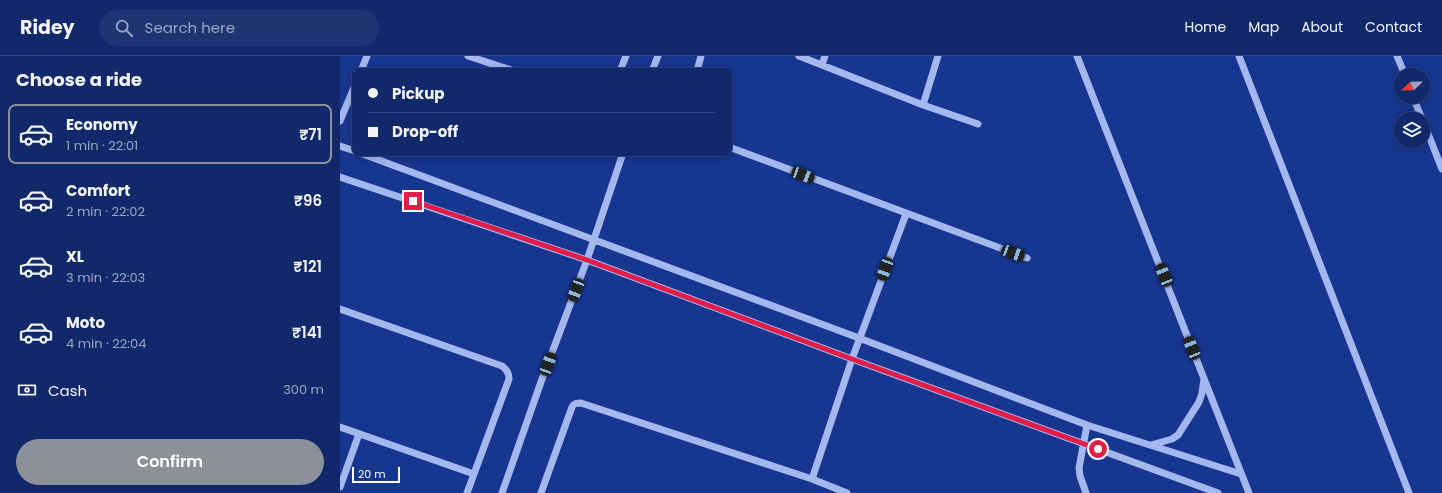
<!DOCTYPE html>
<html lang="en">
<head>
<meta charset="utf-8">
<style>
	body { margin:0; font-family:Poppins,sans-serif; background:#1e3473; color:#f1f3f6; height:100vh; display:flex; flex-direction:column; font-size:15px; white-space:nowrap }
	* { box-sizing:border-box; margin:0 }
	p { font-size:13px; color:#9ca6c1 }
	.icon { flex:none; width:22px; height:22px; fill:none; stroke:currentColor; stroke-width:2; stroke-linecap:round; stroke-linejoin:round }
	.map { position:relative; flex:1; overflow:hidden }
	.drawer { display:flex; flex-direction:column; background:#11286b; width:340px }
	.drawer>* { flex:none }
	.banner { position:absolute; left:12px; top:12px; width:380px; height:88px; border-radius:8px; box-shadow:0 2px 10px #0003,0 0 0 1px #30447e; display:grid; align-content:center; height:88px; padding:0 16px; background:#11286b }
	.needle { width:26px; rotate:248deg }
	.buttons { position:absolute; left:1054px; top:12px; display:grid; gap:8px }
	.buttons a { display:grid; place-items:center; width:36px; height:36px; border-radius:50%; background:#11286b; box-shadow:0 2px 10px #0003,0 0 0 1px #30447e; font-size:20px }
	.scale { position:absolute; left:12px; bottom:10px; width:48px; box-sizing:border-box; padding-left:4px; border:2px solid #fff; border-top:0; font-size:11px; line-height:14px; white-space:nowrap; color:#fff; -webkit-text-stroke:3px #17368f; paint-order:stroke }
	.end { position:absolute; width:18px; height:18px; margin:-9px; border:5px solid #e11d48; background:#fff; box-shadow:0 0 0 2px #fff }
	.from { border-radius:50% }
	.car { position:absolute; width:12px; height:24px; margin:-12px -6px; border-radius:5px; box-shadow:0 0 3px 1px #0007; background:linear-gradient(#222 24%,#8ab4d8 0 40%,#222 0 76%,#8ab4d8 0 86%,#222 0) }
	.banner b { display:flex; align-items:center; gap:14px; height:38px; font-size:15px }
	.banner b+b { border-top:1px solid #30447e }
	.banner i { width:10px; height:10px; background:#f1f3f6 }
	ul { padding:0; list-style:none }
	li { display:flex; align-items:center; gap:12px; height:60px; margin:0 8px 6px; padding:0 8px; border:2px solid transparent; border-radius:8px }
	li div { flex:1 }
	li b { display:block; font-size:15px }
	li em { font-style:normal; font-weight:600 }
	li.on { border-color:#8c9099 }
	li>.icon { width:36px; height:36px; stroke-width:1.5 }
	h2 { padding:0 16px; font-size:18px; line-height:48px }
	.pay { display:flex; align-items:center; gap:10px; height:44px; padding:0 16px; font-size:15px }
	.pay p { margin-inline-start:auto }
	.cta { display:flex; gap:8px; margin-top:auto; padding:8px 16px }
	.cta a { flex:1; height:46px; border-radius:24px; background:#8c9099; color:#fff; font-size:16px; font-weight:600; line-height:46px; text-align:center }
	header { display:flex; align-items:center; gap:24px; box-sizing:border-box; height:56px; padding:0 20px; background:#11286b; border-bottom:1px solid #30447e }
	header strong { font-size:19px }
	nav { display:flex; gap:22px; margin-inline-start:auto; font-size:14px }
	.search { width:280px; height:36px; background:#1e3473; display:flex; align-items:center; gap:10px; box-sizing:border-box; padding:0 14px; border-radius:22px; color:#9ca6c1; font-size:15px }
	main { display:flex; flex:1; min-height:0 }
	.map>svg:first-child { display:block }
	.lines { fill:none; stroke-linecap:round; stroke-linejoin:round }
	.minor { stroke:#a4b8ef; stroke-width:7 }
	.route { stroke:#e11d48; stroke-width:5 }
</style>
</head>
<body>
<header>
<strong>Ridey</strong>
<div class="search"><svg class="icon" aria-label="search" viewBox="0 0 24 24"><circle cx="10" cy="10" r="6"/><path d="M15 15l6 6"/></svg>Search here</div>
<nav><a>Home</a><a>Map</a><a>About</a><a>Contact</a></nav>
</header>
<main>
<section class="drawer">
<h2>Choose a ride</h2>
<ul>
<li class="on"><svg class="icon" aria-label="car" viewBox="0 0 24 24"><path d="M5 17H2v-5l4-1 3-4h7l3 4 3 1v5h-3M9 17h6M6 11h13"/><circle cx="7" cy="17" r="2"/><circle cx="17" cy="17" r="2"/></svg><div><b>Economy</b><p>1 min · 22:01</p></div><em>₹71</em></li>
<li><svg class="icon" aria-label="car" viewBox="0 0 24 24"><path d="M5 17H2v-5l4-1 3-4h7l3 4 3 1v5h-3M9 17h6M6 11h13"/><circle cx="7" cy="17" r="2"/><circle cx="17" cy="17" r="2"/></svg><div><b>Comfort</b><p>2 min · 22:02</p></div><em>₹96</em></li>
<li><svg class="icon" aria-label="car" viewBox="0 0 24 24"><path d="M5 17H2v-5l4-1 3-4h7l3 4 3 1v5h-3M9 17h6M6 11h13"/><circle cx="7" cy="17" r="2"/><circle cx="17" cy="17" r="2"/></svg><div><b>XL</b><p>3 min · 22:03</p></div><em>₹121</em></li>
<li><svg class="icon" aria-label="car" viewBox="0 0 24 24"><path d="M5 17H2v-5l4-1 3-4h7l3 4 3 1v5h-3M9 17h6M6 11h13"/><circle cx="7" cy="17" r="2"/><circle cx="17" cy="17" r="2"/></svg><div><b>Moto</b><p>4 min · 22:04</p></div><em>₹141</em></li>
</ul>
<div class="pay"><svg class="icon" aria-label="cash" viewBox="0 0 24 24"><path d="M3 7h18v10H3z"/><circle cx="12" cy="12" r="2"/></svg>Cash<p>300 m</p></div>
<div class="cta"><a>Confirm</a></div>
</section>
<div class="map">
<svg width="1102" height="437" viewBox="0 0 1102 437">
	<rect width="100%" height="100%" fill="#17368f"/>
	<g class="lines">
		<!-- minor -->
		<path class="minor" d="M128,0L174,15
			M459,0L583,49L638,68
			M737,0L909,437
			M899,0L1069,437
			M1057,0L1065,19
			M482,9L485,0
			M21,15L27,0
			M280,15L286,0
			M312,15L318,0
			M357,15L361,0
			M1073,41L1082,63
			M583,49L598,0
			M0,65L15,29
			M1083,65L1102,113
			M0,90L15,95
			M389,91L687,202
			M20,97L519,282L747,369L901,418
			M0,121L247,204L512,303L878,437
			M0,253L162,310C167,314 169,317 169,323L127,437
			M0,371L134,418
			M811,389L832,383L838,379L859,346L862,337L864,323
			M472,423L512,303L566,158
			M0,431L19,378
			M162,437L202,323L247,204L283,97
			M201,437L232,351C234,347 237,347 241,347L472,423L507,437
			M746,437L740,420L739,412L747,369"/>
	</g>
	<g class="lines">
		<!-- route -->
		<path class="route" d="M73,145L247,204L512,303L758,393"/>
	</g>
</svg>
<div class="buttons">
<a><svg class="needle" viewBox="-14 -14 28 28"><path d="M0-13l5 13h-10z" fill="#e53935"/><path d="M0 13l5-13h-10z" fill="#9ca6c1"/></svg></a>
<a><svg class="icon" aria-label="layers" viewBox="0 0 24 24"><path d="M12 4l9 5-9 5-9-5zM3 14l9 5 9-5"/></svg></a>
</div>
<div class="scale">20 m</div>
<i class="end from" style="left:758px;top:393px"></i>
<i class="end" style="left:73px;top:145px"></i>
<i class="car" style="left:463px;top:119px;rotate:111deg"></i>
<i class="car" style="left:673px;top:197px;rotate:110deg"></i>
<i class="car" style="left:545px;top:213px;rotate:200deg"></i>
<i class="car" style="left:824px;top:219px;rotate:338deg"></i>
<i class="car" style="left:236px;top:234px;rotate:201deg"></i>
<i class="car" style="left:852px;top:292px;rotate:338deg"></i>
<i class="car" style="left:208px;top:308px;rotate:20deg"></i>
<div class="banner">
<b><i class="from"></i>Pickup</b>
<b><i></i>Drop-off</b>
</div>
</div>
</main>
</body>
</html>
